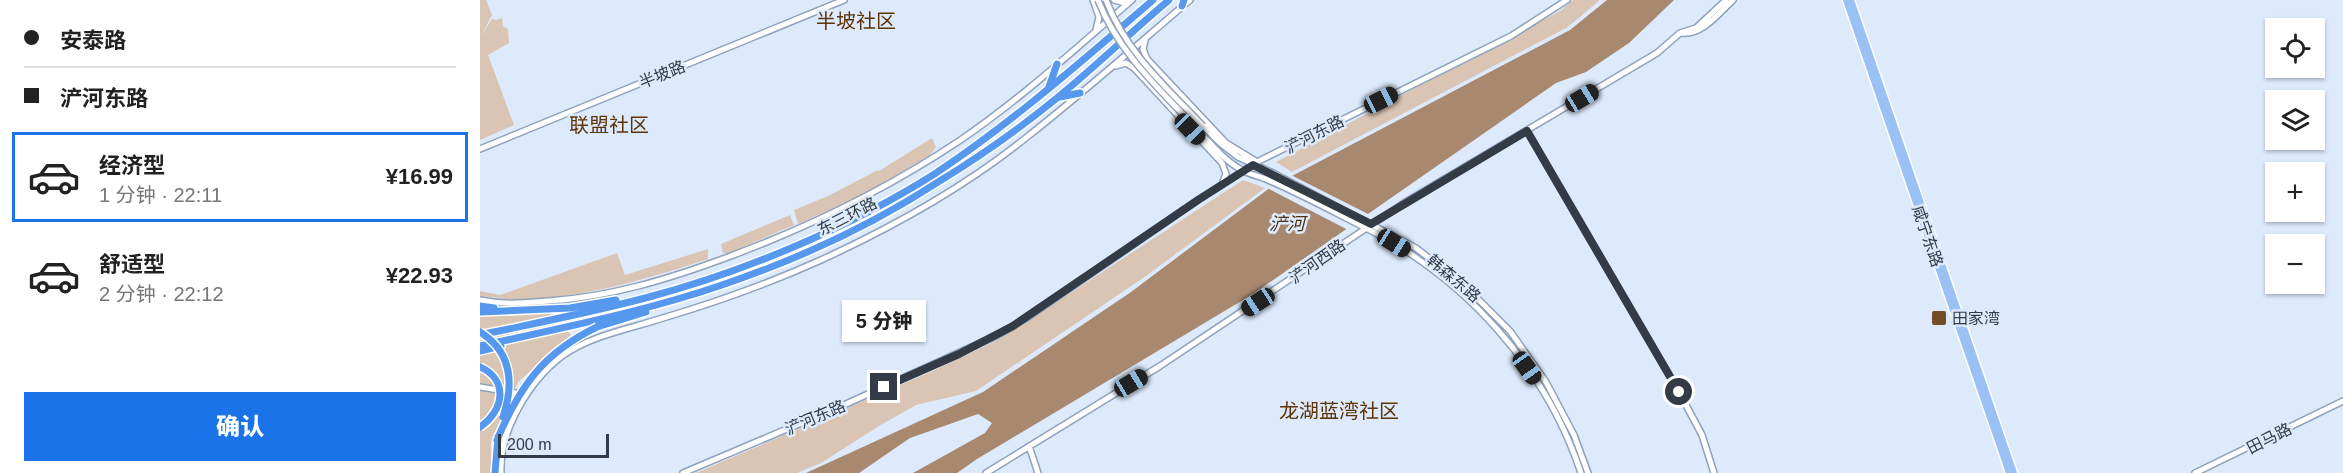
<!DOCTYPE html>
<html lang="zh">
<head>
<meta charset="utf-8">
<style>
	body { margin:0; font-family:Arial,"Noto Sans SC",sans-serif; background:#f6f6f6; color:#222; height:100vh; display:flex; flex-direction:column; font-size:22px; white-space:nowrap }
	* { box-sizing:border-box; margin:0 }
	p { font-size:20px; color:#767676 }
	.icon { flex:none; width:33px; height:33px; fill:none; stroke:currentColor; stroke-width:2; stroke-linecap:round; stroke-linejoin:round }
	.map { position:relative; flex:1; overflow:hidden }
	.details { display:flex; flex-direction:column; background:#fff; width:480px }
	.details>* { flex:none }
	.banner { display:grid; align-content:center; height:132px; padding:0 24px; background:#fff }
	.buttons { position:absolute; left:1785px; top:18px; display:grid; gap:12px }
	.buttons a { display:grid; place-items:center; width:60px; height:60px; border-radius:0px; background:#fff; box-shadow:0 2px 4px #0004; font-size:30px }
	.scale { position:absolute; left:18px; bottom:15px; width:111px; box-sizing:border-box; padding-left:6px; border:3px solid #323b46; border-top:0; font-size:16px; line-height:21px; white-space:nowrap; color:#323b46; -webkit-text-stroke:4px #ddeafb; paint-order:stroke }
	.end { position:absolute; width:27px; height:27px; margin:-14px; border:8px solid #323b46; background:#fff; box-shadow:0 0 0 3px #fff }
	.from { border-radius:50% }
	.bubble { position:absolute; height:42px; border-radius:0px; background:#fff; box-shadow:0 2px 4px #0004; font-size:20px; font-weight:800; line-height:42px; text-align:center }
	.car { position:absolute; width:18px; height:36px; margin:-18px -9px; border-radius:8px; box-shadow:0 0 4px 2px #0007; background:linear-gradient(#222 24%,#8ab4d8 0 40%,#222 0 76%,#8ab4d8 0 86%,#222 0) }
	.banner b { display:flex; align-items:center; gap:21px; height:57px; font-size:22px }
	.banner b+b { border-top:2px solid #e0e0e0 }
	.banner i { width:15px; height:15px; background:#222 }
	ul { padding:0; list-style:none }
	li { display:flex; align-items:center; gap:18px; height:90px; margin:0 12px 9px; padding:0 12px; border:3px solid transparent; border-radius:0px }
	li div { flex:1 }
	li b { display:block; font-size:22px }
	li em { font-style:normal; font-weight:800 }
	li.active { border-color:#1a73e8 }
	li>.icon { width:54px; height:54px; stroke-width:1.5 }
	.action { display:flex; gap:12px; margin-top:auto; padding:12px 24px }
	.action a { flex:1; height:69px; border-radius:0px; background:#1a73e8; color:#fff; font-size:24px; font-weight:800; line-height:69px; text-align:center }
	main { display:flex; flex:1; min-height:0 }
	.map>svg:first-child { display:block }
	.green { fill:#dac5b4 }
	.water { fill:#a8886f }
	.pier { fill:#ddeafb }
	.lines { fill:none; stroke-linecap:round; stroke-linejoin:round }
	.secondary-casing { stroke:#8ea2bd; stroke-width:8 }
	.primary-casing { stroke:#fff; stroke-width:9 }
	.highway-casing { stroke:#fff; stroke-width:10 }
	.secondary { stroke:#fff; stroke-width:5 }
	.primary { stroke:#99c1f4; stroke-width:6 }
	.highway { stroke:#5598ed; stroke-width:7 }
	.secondary-bridge-casing { stroke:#8ea2bd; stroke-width:8; stroke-linecap:butt }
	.highway-bridge-casing { stroke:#fff; stroke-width:10; stroke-linecap:butt }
	.secondary-bridge { stroke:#fff; stroke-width:5 }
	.highway-bridge { stroke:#5598ed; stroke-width:7 }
	.route { stroke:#323b46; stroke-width:8 }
	.poi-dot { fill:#734c2a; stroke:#ddeafb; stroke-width:2 }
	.labels { text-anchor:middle; stroke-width:5; stroke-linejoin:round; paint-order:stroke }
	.street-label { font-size:16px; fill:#323b46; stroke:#ddeafb }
	.poi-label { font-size:16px; fill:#323b46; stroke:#ddeafb; text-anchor:start }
	.water-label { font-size:18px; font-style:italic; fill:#502e0e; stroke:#ddeafb }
	.quarter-label { font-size:20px; fill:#5d3408; stroke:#ddeafb }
</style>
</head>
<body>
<main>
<section class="details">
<div class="banner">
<b><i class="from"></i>安泰路</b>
<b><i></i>浐河东路</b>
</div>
<ul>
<li class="active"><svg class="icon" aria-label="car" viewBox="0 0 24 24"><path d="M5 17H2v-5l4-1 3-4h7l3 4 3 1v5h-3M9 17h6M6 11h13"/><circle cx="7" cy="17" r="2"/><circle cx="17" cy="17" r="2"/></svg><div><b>经济型</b><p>1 分钟 · 22:11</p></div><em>¥16.99</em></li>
<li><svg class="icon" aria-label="car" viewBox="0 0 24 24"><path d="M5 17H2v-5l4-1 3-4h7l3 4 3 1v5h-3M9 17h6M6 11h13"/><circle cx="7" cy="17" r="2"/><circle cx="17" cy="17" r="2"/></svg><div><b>舒适型</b><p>2 分钟 · 22:12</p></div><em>¥22.93</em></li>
</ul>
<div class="action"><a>确认</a></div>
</section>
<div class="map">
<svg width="1863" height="473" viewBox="0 0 1863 473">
	<rect width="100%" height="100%" fill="#ddeafb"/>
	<!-- green -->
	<path class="green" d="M0,0H6L12,15L1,36L12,19L16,20L22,18L23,26L28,29L29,43L8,55L34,125L0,140Z
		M1093,0H1120L1088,27L812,172L796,162L1080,11Z
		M452,138L456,147L450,155L386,193L318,224L314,210L348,196L398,170L399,171Z
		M763,180L785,188L666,276L496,391L436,405L399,426L341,463L317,473H216L453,371L520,339Z
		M310,215L314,225L249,253H243L241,244Z
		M228,249V259C167,279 107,297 42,300C28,300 14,297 0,296V291L20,295L137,253L145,275Z
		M0,310L30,316L69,313L91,335L38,382L11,440V473H0Z"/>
	<!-- water -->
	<path class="water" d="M1127,0H1194L1149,43L1106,72L1076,83L773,294L497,459L477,473H433L505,433L512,423L498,414L430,438L379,473H326L503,392L651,292L791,187L1090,30Z"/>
	<!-- pier -->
	<path class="pier" d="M809,174L892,216L870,231L785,187Z"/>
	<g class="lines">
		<defs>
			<path id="secondary" d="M613,0L619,17L616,30
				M634,0L645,3L649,1
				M1201,33C1222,36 1239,13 1253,0
				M665,41L663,49L667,59L746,143L777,162
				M636,66L646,63L655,69L742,163L746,174L743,182
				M723,126L740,143L758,157L793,173L936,248L986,287L1030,331L1066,382L1094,435L1108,473
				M718,130C732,145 745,161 762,170C770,175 780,176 788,180C821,194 854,212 886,228C985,278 1066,367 1101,473
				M1047,131L1199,392L1222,435L1234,473
				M0,149L364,0
				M0,300C25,305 42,303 68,301C130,297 189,279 248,257C329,227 407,189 479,141C541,99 596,48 652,0
				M0,387L42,394
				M549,446L558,473
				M21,473C19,431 49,381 82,356C112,335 149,329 183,318C237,302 290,283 341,260C413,227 485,187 547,137C603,93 656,46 710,0
				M203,473L366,404L518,335L548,317L718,200L777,162L1031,36L1087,0
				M506,473L680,366L924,203L1177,53L1200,33L1216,28L1246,0
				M1715,473L1863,401"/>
			<path id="primary" d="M1366,0L1529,473
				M1371,0L1534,473"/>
			<path id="highway" d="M702,6L704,0
				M569,87L577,64
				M580,97L600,93
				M0,306L14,308
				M0,312L90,308L136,300
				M117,327L166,312
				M0,335C56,323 113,312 169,297C264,272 373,226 456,173C533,122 603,60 673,0
				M0,346C81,328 163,312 242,285C316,260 392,225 458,182C499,157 539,129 577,98C615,67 651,32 689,0
				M0,351L21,346"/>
		</defs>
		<!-- secondary casing -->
		<use href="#secondary" class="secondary-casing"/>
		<!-- primary casing -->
		<use href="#primary" class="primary-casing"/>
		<!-- highway casing -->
		<use href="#highway" class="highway-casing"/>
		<!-- secondary -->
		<use href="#secondary" class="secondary"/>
		<!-- primary -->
		<use href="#primary" class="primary"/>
		<!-- highway -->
		<use href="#highway" class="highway"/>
		<defs>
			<path id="secondary-bridge" d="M618,0C638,52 681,91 718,130
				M626,0C645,51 686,87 723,126"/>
			<path id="highway-bridge" d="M0,332C32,352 34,384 23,417
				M0,367C29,380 24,411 0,427
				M17,440C40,386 63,353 117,327
				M15,473L18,437"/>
		</defs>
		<!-- secondary-bridge casing -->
		<use href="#secondary-bridge" class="secondary-bridge-casing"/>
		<!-- highway-bridge casing -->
		<use href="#highway-bridge" class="highway-bridge-casing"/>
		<!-- secondary-bridge -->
		<use href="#secondary-bridge" class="secondary-bridge"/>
		<!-- highway-bridge -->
		<use href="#highway-bridge" class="highway-bridge"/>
	</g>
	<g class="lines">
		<!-- route -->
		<path class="route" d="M404,387L479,354L533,326L718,200L773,165L891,224L1047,131L1199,392"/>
	</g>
	<!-- markers -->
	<rect class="poi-dot" x="1451" y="310" width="16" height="16" rx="3"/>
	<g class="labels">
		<!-- street labels -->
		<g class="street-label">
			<text transform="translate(182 74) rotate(-22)" y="6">半坡路</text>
			<text transform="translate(834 134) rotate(-27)" y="6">浐河东路</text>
			<text transform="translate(367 216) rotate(-27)" y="6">东三环路</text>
			<text transform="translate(1448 236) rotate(71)" y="6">咸宁东路</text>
			<text transform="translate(837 261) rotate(-35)" y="6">浐河西路</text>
			<text transform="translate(974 278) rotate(40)" y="6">韩森东路</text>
			<text transform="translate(335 417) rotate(-23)" y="6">浐河东路</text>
			<text transform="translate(1789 438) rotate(-27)" y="6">田马路</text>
		</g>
		<!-- poi labels -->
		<g class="poi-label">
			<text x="1472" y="324">田家湾</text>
		</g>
		<!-- water labels -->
		<g class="water-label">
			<text x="807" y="230">浐河</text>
		</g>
		<!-- quarter labels -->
		<g class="quarter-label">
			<text x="376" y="28">半坡社区</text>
			<text x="129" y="132">联盟社区</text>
			<text x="859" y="418">龙湖蓝湾社区</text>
		</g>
	</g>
</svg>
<div class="buttons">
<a><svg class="icon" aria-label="locate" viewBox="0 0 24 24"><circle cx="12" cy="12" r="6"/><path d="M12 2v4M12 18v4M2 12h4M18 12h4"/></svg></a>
<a><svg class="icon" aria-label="layers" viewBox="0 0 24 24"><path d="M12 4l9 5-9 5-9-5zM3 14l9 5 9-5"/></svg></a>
<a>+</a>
<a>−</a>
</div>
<div class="scale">200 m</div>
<i class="end from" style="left:1199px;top:392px"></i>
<i class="end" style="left:404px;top:387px"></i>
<div class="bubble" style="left:362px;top:300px;width:84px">5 分钟</div>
<i class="car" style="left:1102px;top:98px;rotate:59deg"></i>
<i class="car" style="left:901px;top:100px;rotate:63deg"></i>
<i class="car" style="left:710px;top:129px;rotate:136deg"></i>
<i class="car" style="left:914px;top:243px;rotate:122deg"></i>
<i class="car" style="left:778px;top:302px;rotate:237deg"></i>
<i class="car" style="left:1047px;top:368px;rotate:145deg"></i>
<i class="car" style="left:651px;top:383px;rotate:59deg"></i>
</div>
</main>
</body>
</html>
